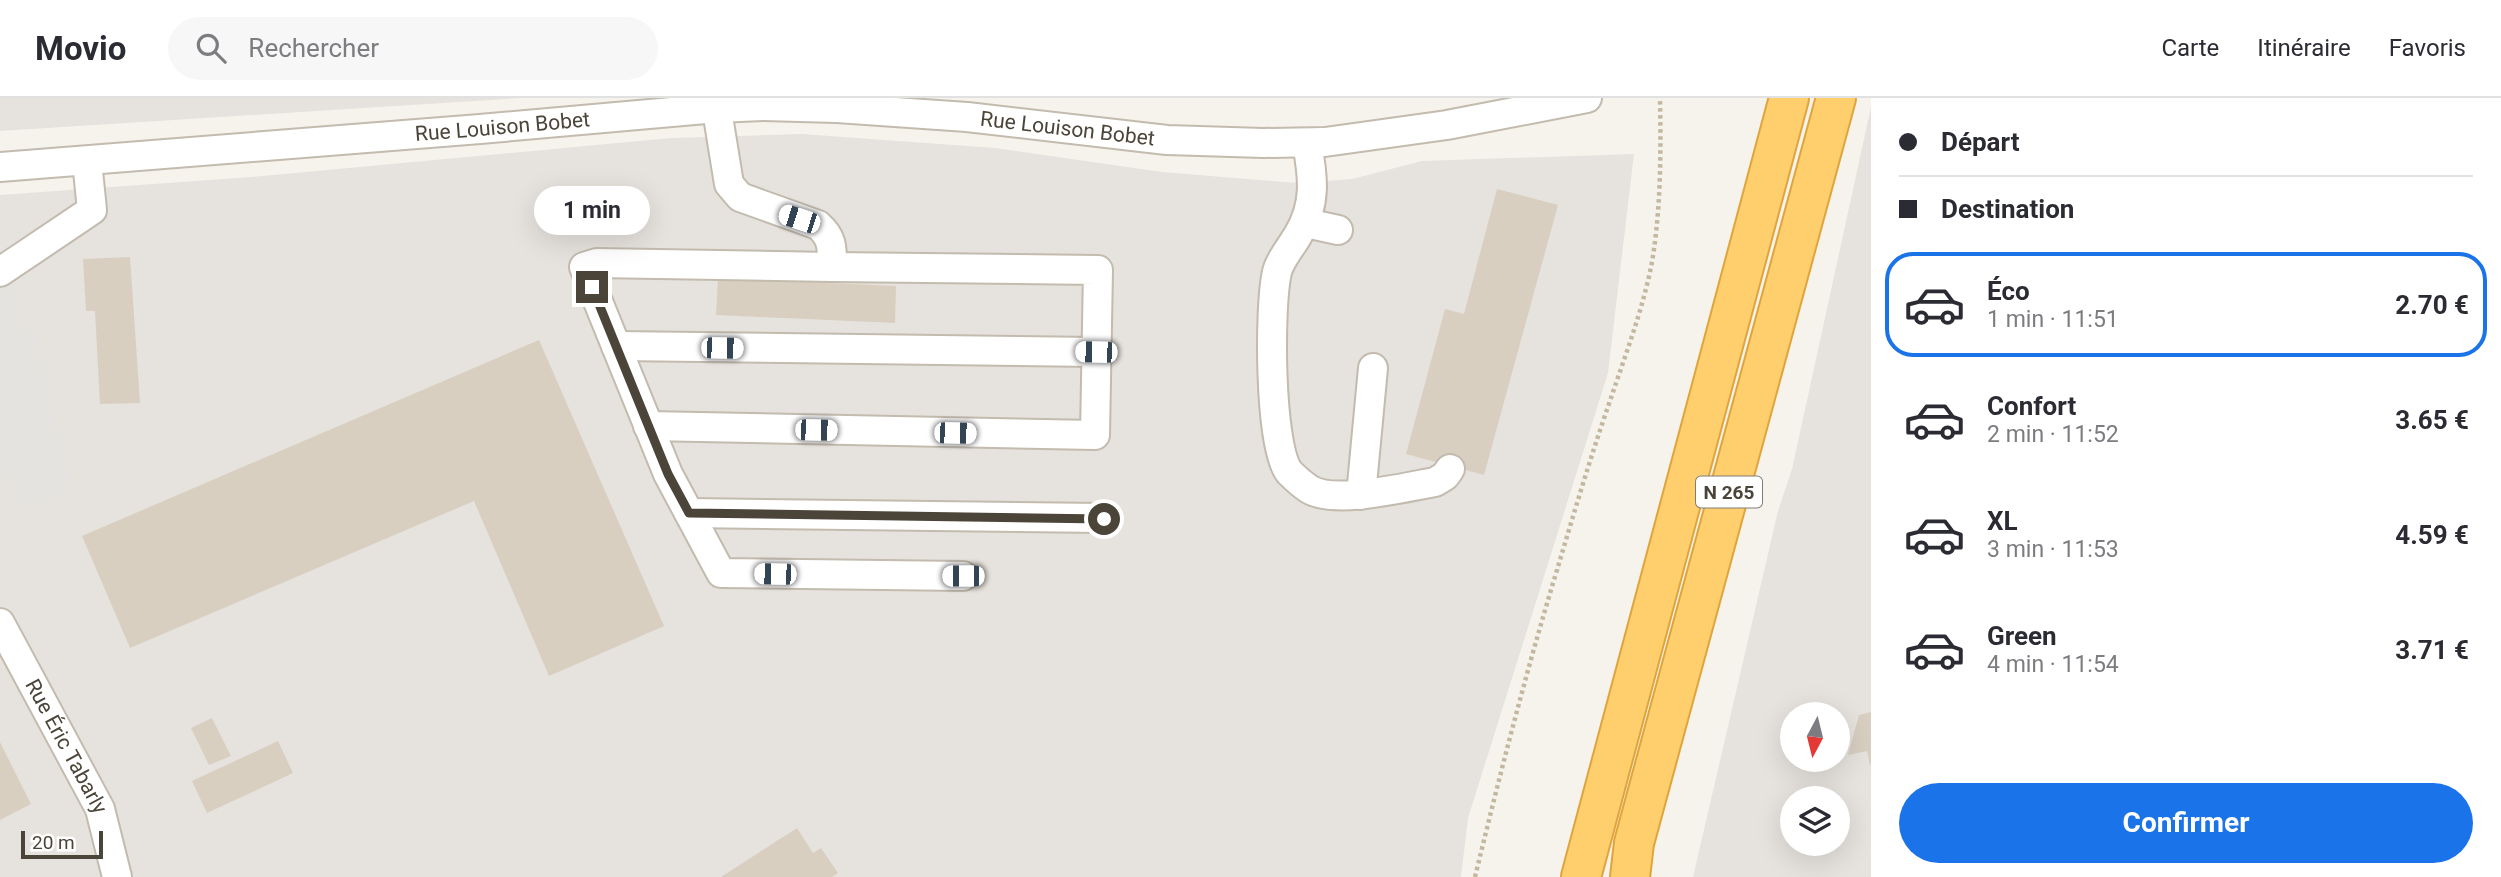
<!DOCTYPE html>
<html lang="fr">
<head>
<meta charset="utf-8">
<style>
	body { margin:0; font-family:Roboto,sans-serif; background:#f7f7f7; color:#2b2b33; height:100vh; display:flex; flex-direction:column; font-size:26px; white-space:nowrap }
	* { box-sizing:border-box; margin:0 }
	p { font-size:23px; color:#7c7c81 }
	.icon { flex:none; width:38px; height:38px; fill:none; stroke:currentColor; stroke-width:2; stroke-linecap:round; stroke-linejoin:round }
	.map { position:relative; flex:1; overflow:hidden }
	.panel { display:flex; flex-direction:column; background:#fff; width:630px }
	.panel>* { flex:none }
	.guide { display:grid; align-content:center; height:154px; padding:0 28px; background:#fff }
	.needle { width:46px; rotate:187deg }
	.fabs { position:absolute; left:1780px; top:604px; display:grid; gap:14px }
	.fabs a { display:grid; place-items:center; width:70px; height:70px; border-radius:50%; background:#fff; box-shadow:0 7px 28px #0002; font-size:35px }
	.scale { position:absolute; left:21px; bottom:18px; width:82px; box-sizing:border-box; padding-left:7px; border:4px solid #4b4439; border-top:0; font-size:19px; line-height:24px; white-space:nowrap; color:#4b4439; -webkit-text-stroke:5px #fff; paint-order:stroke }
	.end { position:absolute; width:32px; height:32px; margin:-16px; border:9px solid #4b4439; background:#fff; box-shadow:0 0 0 4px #fff }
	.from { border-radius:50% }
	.bubble { position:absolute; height:49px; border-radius:24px; background:#fff; box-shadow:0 7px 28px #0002; font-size:23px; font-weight:700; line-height:49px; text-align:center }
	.car { position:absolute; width:21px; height:42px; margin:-21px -10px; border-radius:9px; box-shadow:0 0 5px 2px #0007; background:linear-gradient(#fff 24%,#345 0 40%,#fff 0 76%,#345 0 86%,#fff 0) }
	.guide b { display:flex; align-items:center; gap:24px; height:66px; font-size:26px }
	.guide b+b { border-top:2px solid #e1e1e2 }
	.guide i { width:18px; height:18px; background:#2b2b33 }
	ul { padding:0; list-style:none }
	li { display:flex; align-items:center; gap:21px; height:105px; margin:0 14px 10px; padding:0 14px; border:4px solid transparent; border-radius:28px }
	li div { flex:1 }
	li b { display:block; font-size:26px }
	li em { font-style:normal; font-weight:700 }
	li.selected { border-color:#1a73e8 }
	li>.icon { width:63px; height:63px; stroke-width:1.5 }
	.cta { display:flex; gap:14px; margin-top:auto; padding:14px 28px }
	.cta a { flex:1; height:80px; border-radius:42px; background:#1a73e8; color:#fff; font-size:28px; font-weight:700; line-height:80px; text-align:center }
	header { display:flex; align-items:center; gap:42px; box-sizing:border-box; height:98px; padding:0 35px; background:#fff; border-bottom:2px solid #e1e1e2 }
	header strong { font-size:33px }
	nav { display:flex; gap:38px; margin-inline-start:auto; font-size:24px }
	.search { width:490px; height:63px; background:#f7f7f7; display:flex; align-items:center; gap:18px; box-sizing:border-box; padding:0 24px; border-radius:38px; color:#7c7c81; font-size:26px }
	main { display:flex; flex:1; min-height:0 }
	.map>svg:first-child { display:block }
	.industrial { fill:#e6e2dd; fill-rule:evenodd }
	.parking { fill:#e5e3e0 }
	.building { fill:#d8cfc1 }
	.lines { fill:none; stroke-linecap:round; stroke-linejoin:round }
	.minor-casing { stroke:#c2bbae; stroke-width:32 }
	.highway-casing { stroke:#e0a43c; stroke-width:42 }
	.path { stroke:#c4b79f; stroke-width:4.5; stroke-dasharray:3.5 3.5; stroke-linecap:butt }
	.minor { stroke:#fff; stroke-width:28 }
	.highway { stroke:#ffcf6e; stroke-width:38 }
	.route { stroke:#4b4439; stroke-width:9 }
	.labels { text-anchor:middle; stroke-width:6; stroke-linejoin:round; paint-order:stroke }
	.shield { fill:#fff; stroke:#817c74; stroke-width:2 }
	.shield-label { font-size:19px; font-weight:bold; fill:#4b4439 }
	.street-label { font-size:21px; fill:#4b4439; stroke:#fff }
</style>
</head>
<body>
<header>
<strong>Movio</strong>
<div class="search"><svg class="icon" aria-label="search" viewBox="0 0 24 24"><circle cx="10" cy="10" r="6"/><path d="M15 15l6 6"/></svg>Rechercher</div>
<nav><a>Carte</a><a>Itinéraire</a><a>Favoris</a></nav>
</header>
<main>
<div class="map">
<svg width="1871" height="779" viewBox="0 0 1871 779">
	<rect width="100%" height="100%" fill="#f6f3ec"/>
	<!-- industrial -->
	<path class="industrial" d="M0,0H520L0,33Z
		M1871,9V779H1693L1778,413L1792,371ZM1792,616H1838V662H1792ZM1792,700H1838V746H1792Z
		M802,36L995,50L1162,74L1298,85L1352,81L1422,63L1634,56L1608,275L1468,720L1461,779H0V97L251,79L671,40Z"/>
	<!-- parking -->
	<path class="parking" d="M7,148L19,233L39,231L50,305L77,392L15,412L0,366V149Z"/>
	<!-- building -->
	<path class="building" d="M1497,91L1558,107L1484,377L1406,356L1445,211L1464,216Z
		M130,159L140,305L100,306L95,213H86L83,161Z
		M718,180L896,188L895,225L716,217Z
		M539,242L664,528L549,578L474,403L130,550L82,438Z
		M1871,614V667H1870L1867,653L1848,657L1859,617Z
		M212,620L231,658L209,667L191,630Z
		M278,643L293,675L207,715L192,683Z
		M0,644L31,706L0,722Z
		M797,730L813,755L821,750L838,775L832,779H721Z"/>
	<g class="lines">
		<defs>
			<g id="minor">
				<path d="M715,0L729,86L740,99L818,127C833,140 832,150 832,169L597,165L584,169L668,376L721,475L963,478"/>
				<path d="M1307,45C1313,78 1317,106 1298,137C1292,148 1280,161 1277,174C1269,208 1269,347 1289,374C1294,379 1303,387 1309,391C1334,407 1406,389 1435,384L1445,378L1450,371"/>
				<path id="s1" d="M0,69L480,31L717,10L763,8L837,10L967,19L1167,42L1263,45L1325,44L1447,27L1587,0"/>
				<path d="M1306,125L1338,132"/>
				<path d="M0,174L92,112L87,63"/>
				<path d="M616,248L1096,254"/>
				<path d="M648,328L1095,337L1098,172L832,169"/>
				<path d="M1361,397L1373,270"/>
				<path d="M689,415L1103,420"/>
				<path id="s2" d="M0,525L100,711L117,779"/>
			</g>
			<path id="highway" d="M1581,779L1789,0
				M1630,779L1634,745L1836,0"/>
		</defs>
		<!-- minor casing -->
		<use href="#minor" class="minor-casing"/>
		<!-- highway casing -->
		<use href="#highway" class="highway-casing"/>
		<!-- path -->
		<path class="path" d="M1475,779C1500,676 1526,574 1557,472C1574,415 1591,357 1611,300C1626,255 1643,211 1652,164C1661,110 1661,54 1660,0"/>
		<!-- minor -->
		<use href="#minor" class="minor"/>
		<!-- highway -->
		<use href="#highway" class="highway"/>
	</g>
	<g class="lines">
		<!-- route -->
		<path class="route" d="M592,189L668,376L689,415L1104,421"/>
	</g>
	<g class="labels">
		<!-- shield labels -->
		<rect class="shield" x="1696" y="378.5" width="66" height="31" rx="5"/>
		<g class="shield-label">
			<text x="1729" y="401">N 265</text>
		</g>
		<!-- street labels -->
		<g class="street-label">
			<text dy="7" stroke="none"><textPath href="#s1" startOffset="504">Rue Louison Bobet</textPath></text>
			<text dy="7" stroke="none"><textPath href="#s1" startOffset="1071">Rue Louison Bobet</textPath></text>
			<text dy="7" stroke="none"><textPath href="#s2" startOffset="140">Rue Éric Tabarly</textPath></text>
		</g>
	</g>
</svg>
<div class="fabs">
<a><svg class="needle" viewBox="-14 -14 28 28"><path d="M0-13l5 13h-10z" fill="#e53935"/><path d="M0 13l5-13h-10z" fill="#7c7c81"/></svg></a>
<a><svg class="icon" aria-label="layers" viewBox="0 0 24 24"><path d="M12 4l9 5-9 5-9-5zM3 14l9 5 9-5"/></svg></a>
</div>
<div class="scale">20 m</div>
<i class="end from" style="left:1104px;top:421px"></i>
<i class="end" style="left:592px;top:189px"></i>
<div class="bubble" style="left:534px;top:88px;width:116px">1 min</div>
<i class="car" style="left:799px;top:121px;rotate:288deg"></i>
<i class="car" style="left:722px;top:250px;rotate:91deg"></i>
<i class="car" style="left:1096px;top:254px;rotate:271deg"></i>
<i class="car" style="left:816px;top:332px;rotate:91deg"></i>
<i class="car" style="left:955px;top:335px;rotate:91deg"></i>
<i class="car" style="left:775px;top:476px;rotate:271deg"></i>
<i class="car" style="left:963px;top:478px;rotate:270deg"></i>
</div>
<section class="panel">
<div class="guide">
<b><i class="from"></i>Départ</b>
<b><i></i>Destination</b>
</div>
<ul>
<li class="selected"><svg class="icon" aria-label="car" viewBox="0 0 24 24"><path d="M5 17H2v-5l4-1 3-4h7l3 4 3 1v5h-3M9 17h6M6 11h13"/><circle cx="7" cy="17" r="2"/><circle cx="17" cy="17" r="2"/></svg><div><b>Éco</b><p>1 min · 11:51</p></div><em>2.70 €</em></li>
<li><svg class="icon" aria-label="car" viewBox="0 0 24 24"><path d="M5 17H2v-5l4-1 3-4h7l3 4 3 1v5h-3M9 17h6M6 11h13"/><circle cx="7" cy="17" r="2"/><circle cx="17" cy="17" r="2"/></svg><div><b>Confort</b><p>2 min · 11:52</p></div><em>3.65 €</em></li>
<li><svg class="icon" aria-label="car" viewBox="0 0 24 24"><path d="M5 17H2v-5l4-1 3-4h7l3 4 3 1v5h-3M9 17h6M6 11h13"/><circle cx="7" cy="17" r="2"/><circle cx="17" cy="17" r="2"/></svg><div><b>XL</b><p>3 min · 11:53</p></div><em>4.59 €</em></li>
<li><svg class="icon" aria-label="car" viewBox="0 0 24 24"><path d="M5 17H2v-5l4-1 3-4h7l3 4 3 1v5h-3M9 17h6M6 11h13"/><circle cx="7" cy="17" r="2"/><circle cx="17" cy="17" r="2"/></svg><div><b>Green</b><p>4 min · 11:54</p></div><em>3.71 €</em></li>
</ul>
<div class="cta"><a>Confirmer</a></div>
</section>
</main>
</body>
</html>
